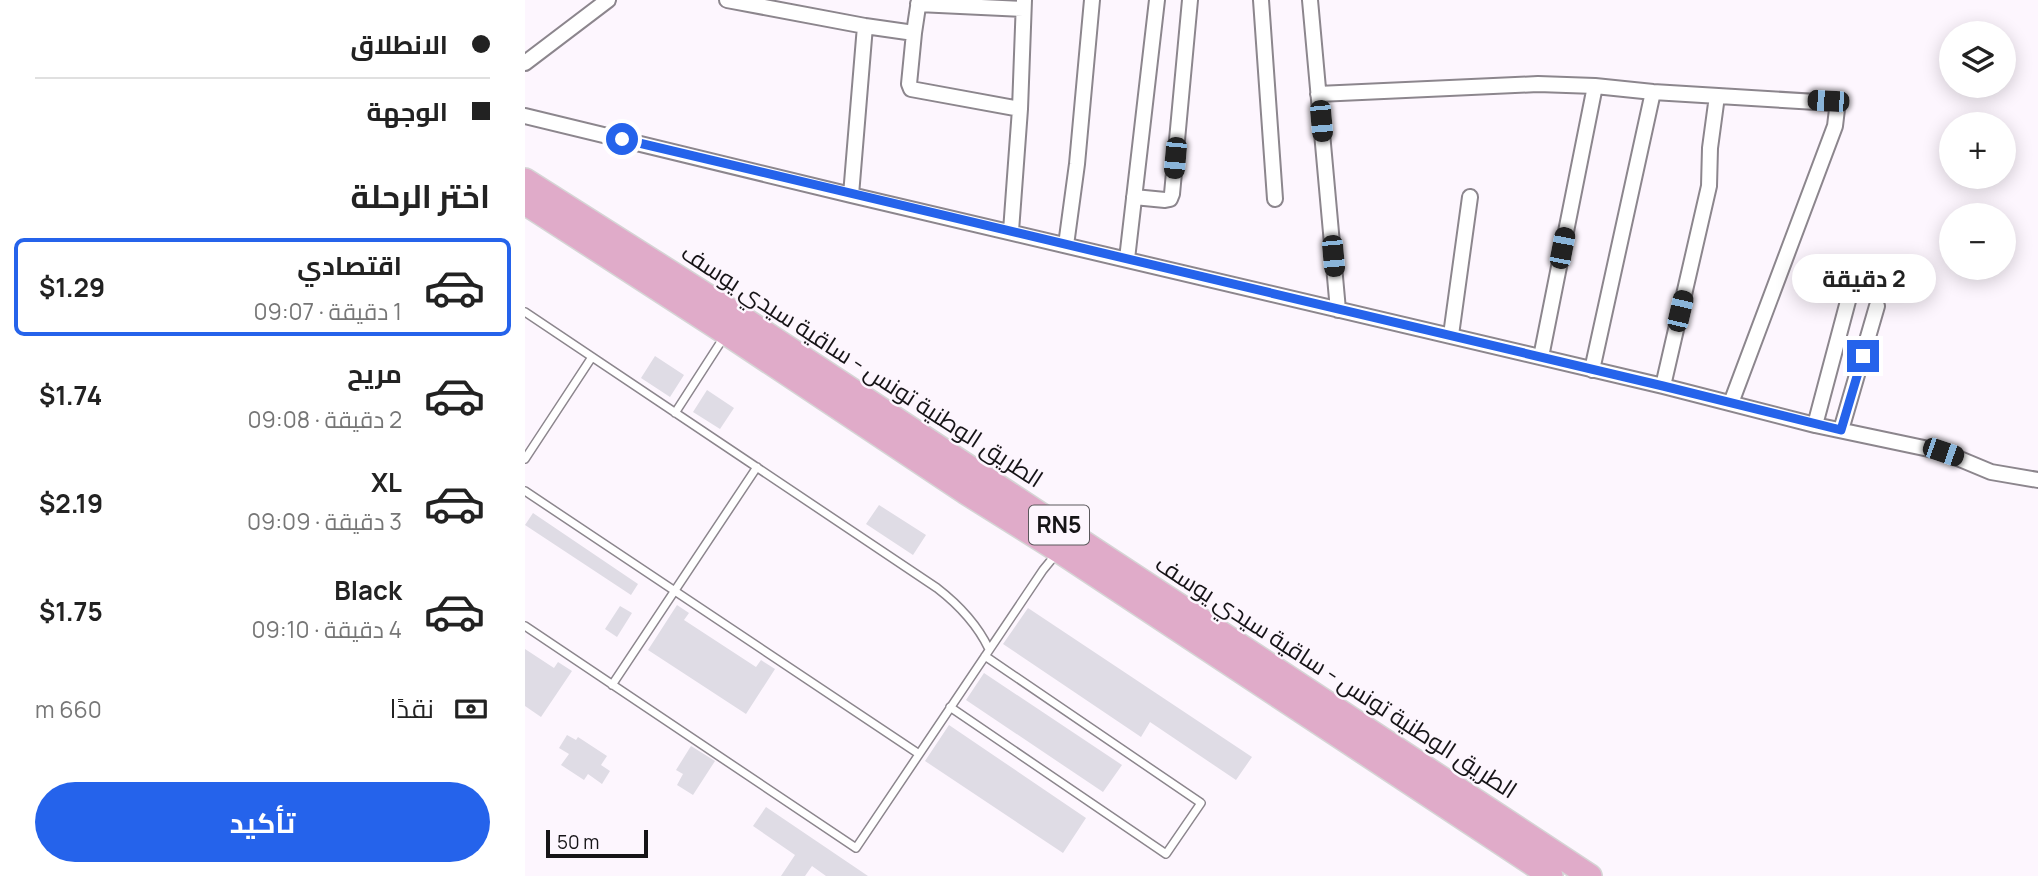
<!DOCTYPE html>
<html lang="ar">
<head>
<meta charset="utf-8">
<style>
	body { margin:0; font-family:Manrope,Cairo,sans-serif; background:#f2f2f2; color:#222; direction:rtl; height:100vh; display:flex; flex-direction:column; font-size:26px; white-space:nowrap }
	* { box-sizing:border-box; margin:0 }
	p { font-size:23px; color:#767676 }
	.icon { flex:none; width:38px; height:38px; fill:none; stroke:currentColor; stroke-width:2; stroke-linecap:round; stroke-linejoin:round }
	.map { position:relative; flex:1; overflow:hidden; direction:ltr }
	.sheet { display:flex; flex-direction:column; background:#fff; width:525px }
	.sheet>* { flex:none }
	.banner { display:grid; align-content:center; height:154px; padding:0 35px; background:#fff }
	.controls { position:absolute; left:1414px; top:21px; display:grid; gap:14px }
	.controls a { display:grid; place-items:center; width:77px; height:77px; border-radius:50%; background:#fff; box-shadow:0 4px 18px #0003; font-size:35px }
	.scale { position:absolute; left:21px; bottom:18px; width:102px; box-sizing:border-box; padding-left:7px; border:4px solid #161417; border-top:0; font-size:19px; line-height:24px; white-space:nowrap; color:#161417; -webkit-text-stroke:5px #fdf6fe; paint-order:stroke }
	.end { position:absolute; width:32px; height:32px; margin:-16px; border:9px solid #2563eb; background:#fff; box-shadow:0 0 0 4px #fff }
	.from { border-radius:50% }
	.bubble { position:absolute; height:49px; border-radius:24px; background:#fff; box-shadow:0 4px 18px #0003; font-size:23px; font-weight:700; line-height:49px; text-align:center; direction:rtl }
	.car { position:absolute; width:21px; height:42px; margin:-21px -10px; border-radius:9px; box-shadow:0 0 5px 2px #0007; background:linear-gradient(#222 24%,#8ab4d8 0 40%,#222 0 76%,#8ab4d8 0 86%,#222 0) }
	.banner b { display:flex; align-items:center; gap:24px; height:66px; font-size:26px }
	.banner b+b { border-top:2px solid #e0e0e0 }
	.banner i { width:18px; height:18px; background:#222 }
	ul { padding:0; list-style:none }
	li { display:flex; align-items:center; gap:21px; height:98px; margin:0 14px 10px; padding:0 21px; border:4px solid transparent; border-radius:10px }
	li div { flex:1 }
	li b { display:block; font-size:26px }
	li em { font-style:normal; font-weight:700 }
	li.active { border-color:#2563eb }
	li>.icon { width:63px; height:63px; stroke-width:1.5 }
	h2 { padding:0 35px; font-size:32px; line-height:84px }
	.pay { display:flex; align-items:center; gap:18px; height:77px; padding:0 35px; font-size:26px }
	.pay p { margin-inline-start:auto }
	.button { display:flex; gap:14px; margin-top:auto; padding:14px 35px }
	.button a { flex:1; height:80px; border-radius:42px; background:#2563eb; color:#fff; font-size:28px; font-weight:700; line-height:80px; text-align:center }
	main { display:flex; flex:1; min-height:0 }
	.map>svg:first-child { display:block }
	.building { fill:#dfdce5 }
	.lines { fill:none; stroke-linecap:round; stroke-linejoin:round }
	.service-casing { stroke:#8c868d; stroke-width:10 }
	.minor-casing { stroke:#8c868d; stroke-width:18 }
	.primary-casing { stroke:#d5d5d5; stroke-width:26 }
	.service { stroke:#fff; stroke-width:7 }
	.minor { stroke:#fff; stroke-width:14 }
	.primary { stroke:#e0abc9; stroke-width:23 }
	.route { stroke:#2563eb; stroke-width:9 }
	.labels { text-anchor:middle; stroke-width:5; stroke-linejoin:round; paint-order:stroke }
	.shield { fill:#fdf6fe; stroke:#5b585c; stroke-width:2 }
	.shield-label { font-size:23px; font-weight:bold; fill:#161417 }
	.street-label { font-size:24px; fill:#161417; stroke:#fdf6fe }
</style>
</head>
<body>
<main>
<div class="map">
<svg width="1513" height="876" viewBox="0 0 1513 876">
	<rect width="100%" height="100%" fill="#fdf6fe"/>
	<!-- building -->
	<path class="building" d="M130,356L159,375L145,397L116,378Z
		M182,390L209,408L195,429L168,412Z
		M354,505L401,535L388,555L341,524Z
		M8,513L113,584L106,595L0,525Z
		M152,605L164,613L159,620L231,667L236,660L250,669L221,714L123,650Z
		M95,606L107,613L92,637L80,629Z
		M503,608L727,757L711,780L625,722L616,737L478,644Z
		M0,649L29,668L33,662L47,671L16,717L0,706Z
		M459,673L597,765L578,792L441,700Z
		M424,725L561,818L538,853L400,761Z
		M42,735L51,740L53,737L82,756L76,765L85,771L77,784L63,774L59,780L36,765L44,754L34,748Z
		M166,746L190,761L168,795L152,785L158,774L151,770Z
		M241,807L343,876H301L287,866L280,876H256L270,855L228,826Z"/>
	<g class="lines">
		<defs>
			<path id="service" d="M0,312L412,588C434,605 452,624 464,649
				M150,413L199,337
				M0,459L67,357
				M0,491L394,754
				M0,626L331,848L518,570L532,553
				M87,685L232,467
				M425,707L641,854L676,803L460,656"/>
			<path id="minor" d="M202,0L340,26L389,33L394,0
				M736,0L750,199
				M785,0L813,310
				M393,4L498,9
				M389,33L384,84L386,89L495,109
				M0,63L83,0
				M793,94L1013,84L1070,86L1128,92L1308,103L1312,109L1310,126L1206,403
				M0,116L326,195L1138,386L1290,425L1418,452L1466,472L1513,480
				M326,195L340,26
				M609,197L640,200L645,199L647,194L665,0
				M486,231L495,109L499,0
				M541,245L552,164L567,0
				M602,259L632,0
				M926,335L945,197
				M1016,357L1070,86
				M1067,370L1128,92
				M1138,386L1184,186L1185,148L1192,96
				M1290,425L1323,301
				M1316,430L1352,306"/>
			<path id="primary" d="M0,180L219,319L1065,876
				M0,203L201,333L440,492L534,551L1026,876"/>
		</defs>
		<!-- service casing -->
		<use href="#service" class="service-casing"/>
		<!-- minor casing -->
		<use href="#minor" class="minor-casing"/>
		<!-- primary casing -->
		<use href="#primary" class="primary-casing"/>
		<!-- service -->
		<use href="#service" class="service"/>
		<!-- minor -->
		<use href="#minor" class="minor"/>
		<!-- primary -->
		<use href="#primary" class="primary"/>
	</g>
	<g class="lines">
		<!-- route -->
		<path class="route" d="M97,139L1138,386L1316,430L1338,356"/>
	</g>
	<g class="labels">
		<!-- shield labels -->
		<rect class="shield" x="504" y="505.5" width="60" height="39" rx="5"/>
		<g class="shield-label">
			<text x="534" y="533">RN5</text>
		</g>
		<!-- street labels -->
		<g class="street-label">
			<text transform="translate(337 366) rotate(33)" y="8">الطريق الوطنية تونس - ساقية سيدي يوسف</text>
			<text transform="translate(811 677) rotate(33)" y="8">الطريق الوطنية تونس - ساقية سيدي يوسف</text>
		</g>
	</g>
</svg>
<div class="controls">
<a><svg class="icon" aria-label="layers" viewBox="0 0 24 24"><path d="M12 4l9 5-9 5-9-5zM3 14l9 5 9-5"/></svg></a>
<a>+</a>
<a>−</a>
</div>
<div class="scale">50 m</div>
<i class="end from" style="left:97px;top:139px"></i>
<i class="end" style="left:1338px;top:356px"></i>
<div class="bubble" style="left:1267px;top:254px;width:144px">2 دقيقة</div>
<i class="car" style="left:1303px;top:101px;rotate:273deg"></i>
<i class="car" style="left:796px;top:121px;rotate:175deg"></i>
<i class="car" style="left:650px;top:158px;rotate:185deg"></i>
<i class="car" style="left:1037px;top:248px;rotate:11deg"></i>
<i class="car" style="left:808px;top:256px;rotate:175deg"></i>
<i class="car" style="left:1155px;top:311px;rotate:13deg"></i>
<i class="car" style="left:1418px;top:452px;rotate:109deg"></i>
</div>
<section class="sheet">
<div class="banner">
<b><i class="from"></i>الانطلاق</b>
<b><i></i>الوجهة</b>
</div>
<h2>اختر الرحلة</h2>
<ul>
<li class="active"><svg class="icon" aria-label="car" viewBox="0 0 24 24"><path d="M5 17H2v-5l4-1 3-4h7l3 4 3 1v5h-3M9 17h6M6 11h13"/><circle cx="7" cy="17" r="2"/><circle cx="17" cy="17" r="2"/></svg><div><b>اقتصادي</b><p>1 دقيقة · 09:07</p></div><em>$1.29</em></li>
<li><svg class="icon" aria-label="car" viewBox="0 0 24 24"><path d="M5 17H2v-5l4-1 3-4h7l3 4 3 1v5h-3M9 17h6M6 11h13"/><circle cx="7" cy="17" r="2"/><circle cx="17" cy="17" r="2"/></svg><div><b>مريح</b><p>2 دقيقة · 09:08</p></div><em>$1.74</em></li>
<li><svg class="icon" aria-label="car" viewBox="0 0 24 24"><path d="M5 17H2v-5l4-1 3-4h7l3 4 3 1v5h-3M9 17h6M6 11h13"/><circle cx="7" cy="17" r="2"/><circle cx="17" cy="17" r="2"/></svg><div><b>XL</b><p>3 دقيقة · 09:09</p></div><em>$2.19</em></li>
<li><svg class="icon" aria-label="car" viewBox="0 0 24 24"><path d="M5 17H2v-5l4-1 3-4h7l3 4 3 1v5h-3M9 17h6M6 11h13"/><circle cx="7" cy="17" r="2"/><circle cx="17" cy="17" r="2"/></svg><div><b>Black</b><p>4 دقيقة · 09:10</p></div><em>$1.75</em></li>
</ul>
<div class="pay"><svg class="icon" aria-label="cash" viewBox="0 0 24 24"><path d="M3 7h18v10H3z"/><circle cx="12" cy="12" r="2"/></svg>نقدًا<p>660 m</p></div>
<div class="button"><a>تأكيد</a></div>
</section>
</main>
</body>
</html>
